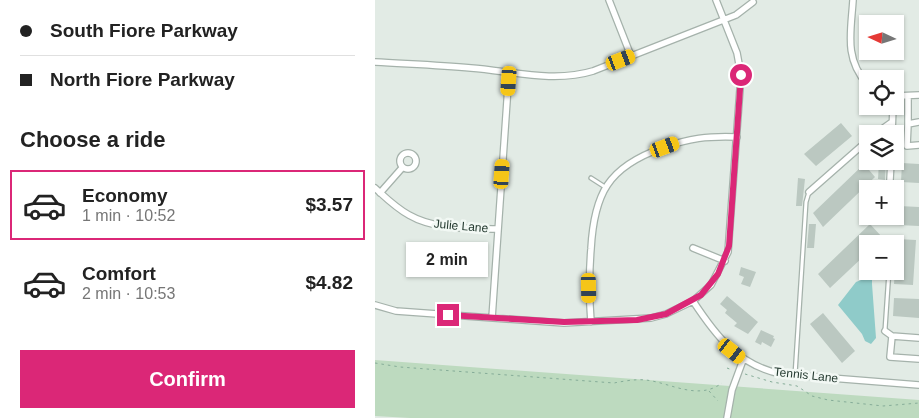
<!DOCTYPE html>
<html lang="en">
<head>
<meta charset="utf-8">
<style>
	body { margin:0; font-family:Helvetica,sans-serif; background:#f6f6f6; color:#222; height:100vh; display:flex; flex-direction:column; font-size:19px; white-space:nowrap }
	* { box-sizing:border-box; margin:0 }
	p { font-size:16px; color:#767676 }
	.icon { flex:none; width:28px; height:28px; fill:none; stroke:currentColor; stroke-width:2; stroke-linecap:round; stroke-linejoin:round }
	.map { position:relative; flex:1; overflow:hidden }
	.details { display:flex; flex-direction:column; background:#fff; width:375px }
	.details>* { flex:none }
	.hud { display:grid; align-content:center; height:110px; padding:0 20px; background:#fff }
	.needle { width:32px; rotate:274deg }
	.buttons { position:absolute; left:484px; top:15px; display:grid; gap:10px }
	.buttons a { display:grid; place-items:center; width:45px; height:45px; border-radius:0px; background:#fff; box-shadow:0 1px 4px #0004; font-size:25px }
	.end { position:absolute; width:22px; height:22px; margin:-11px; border:6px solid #db2777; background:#fff; box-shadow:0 0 0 2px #fff }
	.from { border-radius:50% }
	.bubble { position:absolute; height:35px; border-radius:0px; background:#fff; box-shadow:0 1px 4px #0004; font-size:16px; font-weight:700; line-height:35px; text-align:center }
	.car { position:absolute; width:15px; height:30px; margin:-15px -8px; border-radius:6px; box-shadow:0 0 4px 1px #0007; background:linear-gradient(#f5c518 24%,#345 0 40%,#f5c518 0 76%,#345 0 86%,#f5c518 0) }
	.hud b { display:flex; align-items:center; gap:18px; height:48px; font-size:19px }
	.hud b+b { border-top:1px solid #e0e0e0 }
	.hud i { width:12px; height:12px; background:#222 }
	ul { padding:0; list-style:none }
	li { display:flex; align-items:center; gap:15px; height:70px; margin:0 10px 8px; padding:0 10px; border:2px solid transparent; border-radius:0px }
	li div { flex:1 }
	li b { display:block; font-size:19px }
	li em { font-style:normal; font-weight:700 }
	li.on { border-color:#db2777 }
	li>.icon { width:45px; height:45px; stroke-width:1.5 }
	h2 { padding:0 20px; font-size:22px; line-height:60px }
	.cta { display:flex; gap:10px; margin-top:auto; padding:10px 20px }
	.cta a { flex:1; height:58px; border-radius:0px; background:#db2777; color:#fff; font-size:20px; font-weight:700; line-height:58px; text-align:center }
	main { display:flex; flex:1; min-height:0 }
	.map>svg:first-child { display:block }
	.green { fill:#bddabf }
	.water { fill:#8fcbc9 }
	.building { fill:#bbc8c1 }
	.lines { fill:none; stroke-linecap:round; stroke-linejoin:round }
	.lane-casing { stroke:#a5b2ab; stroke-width:5.5 }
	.street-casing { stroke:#a5b2ab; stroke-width:8 }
	.path { stroke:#85ac98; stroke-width:1; stroke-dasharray:2.5 4; stroke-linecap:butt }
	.lane { stroke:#fff; stroke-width:3 }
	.street { stroke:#fff; stroke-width:5.5 }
	.route { stroke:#db2777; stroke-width:6 }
	.labels { text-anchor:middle; stroke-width:5; stroke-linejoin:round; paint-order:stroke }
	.street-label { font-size:12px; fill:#243a30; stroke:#f2f8f4 }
</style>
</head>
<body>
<main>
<section class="details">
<div class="hud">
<b><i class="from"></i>South Fiore Parkway</b>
<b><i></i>North Fiore Parkway</b>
</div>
<h2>Choose a ride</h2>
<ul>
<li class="on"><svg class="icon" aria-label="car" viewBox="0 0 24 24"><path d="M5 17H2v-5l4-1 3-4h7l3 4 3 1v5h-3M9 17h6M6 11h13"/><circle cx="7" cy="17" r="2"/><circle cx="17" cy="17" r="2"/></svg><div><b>Economy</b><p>1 min · 10:52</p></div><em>$3.57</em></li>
<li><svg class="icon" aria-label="car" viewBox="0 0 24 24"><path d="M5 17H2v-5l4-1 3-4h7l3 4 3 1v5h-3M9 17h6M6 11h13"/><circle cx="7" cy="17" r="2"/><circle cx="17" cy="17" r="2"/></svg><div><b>Comfort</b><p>2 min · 10:53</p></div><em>$4.82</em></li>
</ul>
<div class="cta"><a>Confirm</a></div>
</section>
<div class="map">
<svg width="544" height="418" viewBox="0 0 544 418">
	<rect width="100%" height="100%" fill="#e2ebe5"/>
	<!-- green -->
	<path class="green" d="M0,360L544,400V418H35L0,416Z"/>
	<!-- water -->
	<path class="water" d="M491,278L497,279V284L501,338L496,344L490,341L487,334L463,305L481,282Z"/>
	<!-- building -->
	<path class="building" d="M466,123L477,136L441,166L429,154Z
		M504,161H511L510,180L503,179Z
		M527,163L544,164V183L526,182Z
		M489,164L500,177L448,227L438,213Z
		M423,178L430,179L427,206H421Z
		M524,206L544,207V226L523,225Z
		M434,224H441L439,248H432Z
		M495,224L507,237L500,244H492L490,255L455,288L443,274Z
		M522,239L541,240L538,285L519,284Z
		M366,267L381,272L375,287L366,284L369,277L364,275Z
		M352,296L383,322L373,334L359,326L362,323L350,313L352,310L345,304Z
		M519,298L544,299V318L518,316Z
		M448,313L480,351L467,363L435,324Z
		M386,330L399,336L398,338L400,339L396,347L387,342L386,345L380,342Z"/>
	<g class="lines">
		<defs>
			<path id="lane" d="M216,178L230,187
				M510,330L514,271
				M420,375L431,202L434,192"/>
			<path id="street" d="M234,0L256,56
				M478,0C476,32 469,58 492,84
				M0,62C32,64 64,65 96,68C136,71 179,83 218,71L361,15L378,2
				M520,96L544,95
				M533,97V124
				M544,122L533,124L532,146L544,145
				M500,134L517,122
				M517,134L518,106
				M25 161a8 8 0 1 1 16 0a8 8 0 1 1-16 0Z
				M515,180L516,161
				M0,188C11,198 21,208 34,215C60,230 94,228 123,229
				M434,192L492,141
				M5,193L27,168
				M318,248L350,261
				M318,301C341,336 363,365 406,374L544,385
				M0,305L21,311L189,323L276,318L291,314L318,301L336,285L353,252L366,75L362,53L341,0
				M117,318L134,72
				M216,322C214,297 214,273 216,249C219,194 233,167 287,148C315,138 332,136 362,137
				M510,331L517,336
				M544,338L517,336L515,357L544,359
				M352,418L357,390L368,360"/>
		</defs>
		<!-- lane casing -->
		<use href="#lane" class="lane-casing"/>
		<!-- street casing -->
		<use href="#street" class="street-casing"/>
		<!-- path -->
		<path class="path" d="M0,363L25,367L239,383C249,381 261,379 271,380C296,383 323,401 347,383
			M352,368L357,370
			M370,374L397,382L422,386L437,396L453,400L508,406L544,403
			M334,391L343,401"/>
		<!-- lane -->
		<use href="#lane" class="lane"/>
		<!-- street -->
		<use href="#street" class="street"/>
	</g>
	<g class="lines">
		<!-- route -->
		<path class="route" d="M73,315L189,322L262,320L291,314L326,295L343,274L354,246L366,75"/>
	</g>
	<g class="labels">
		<!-- street labels -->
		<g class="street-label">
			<text transform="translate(86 226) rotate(5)" y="4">Julie Lane</text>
			<text transform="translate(431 375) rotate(6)" y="4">Tennis Lane</text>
		</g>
	</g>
</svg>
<div class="buttons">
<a><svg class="needle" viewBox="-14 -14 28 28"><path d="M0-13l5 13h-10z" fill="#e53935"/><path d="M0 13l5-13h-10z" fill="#767676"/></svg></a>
<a><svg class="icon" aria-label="locate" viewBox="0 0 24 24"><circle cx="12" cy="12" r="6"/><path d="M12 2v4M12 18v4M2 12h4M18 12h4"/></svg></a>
<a><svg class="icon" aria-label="layers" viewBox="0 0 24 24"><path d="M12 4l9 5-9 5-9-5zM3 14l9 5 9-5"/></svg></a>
<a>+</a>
<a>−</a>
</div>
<i class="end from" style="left:366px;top:75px"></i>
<i class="end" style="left:73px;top:315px"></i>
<div class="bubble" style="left:31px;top:242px;width:82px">2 min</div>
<i class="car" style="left:246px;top:60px;rotate:69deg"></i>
<i class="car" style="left:134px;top:81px;rotate:184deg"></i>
<i class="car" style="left:290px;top:147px;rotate:70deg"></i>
<i class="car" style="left:127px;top:174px;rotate:4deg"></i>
<i class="car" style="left:214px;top:288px;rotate:179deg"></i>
<i class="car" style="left:357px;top:351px;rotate:128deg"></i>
</div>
</main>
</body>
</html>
